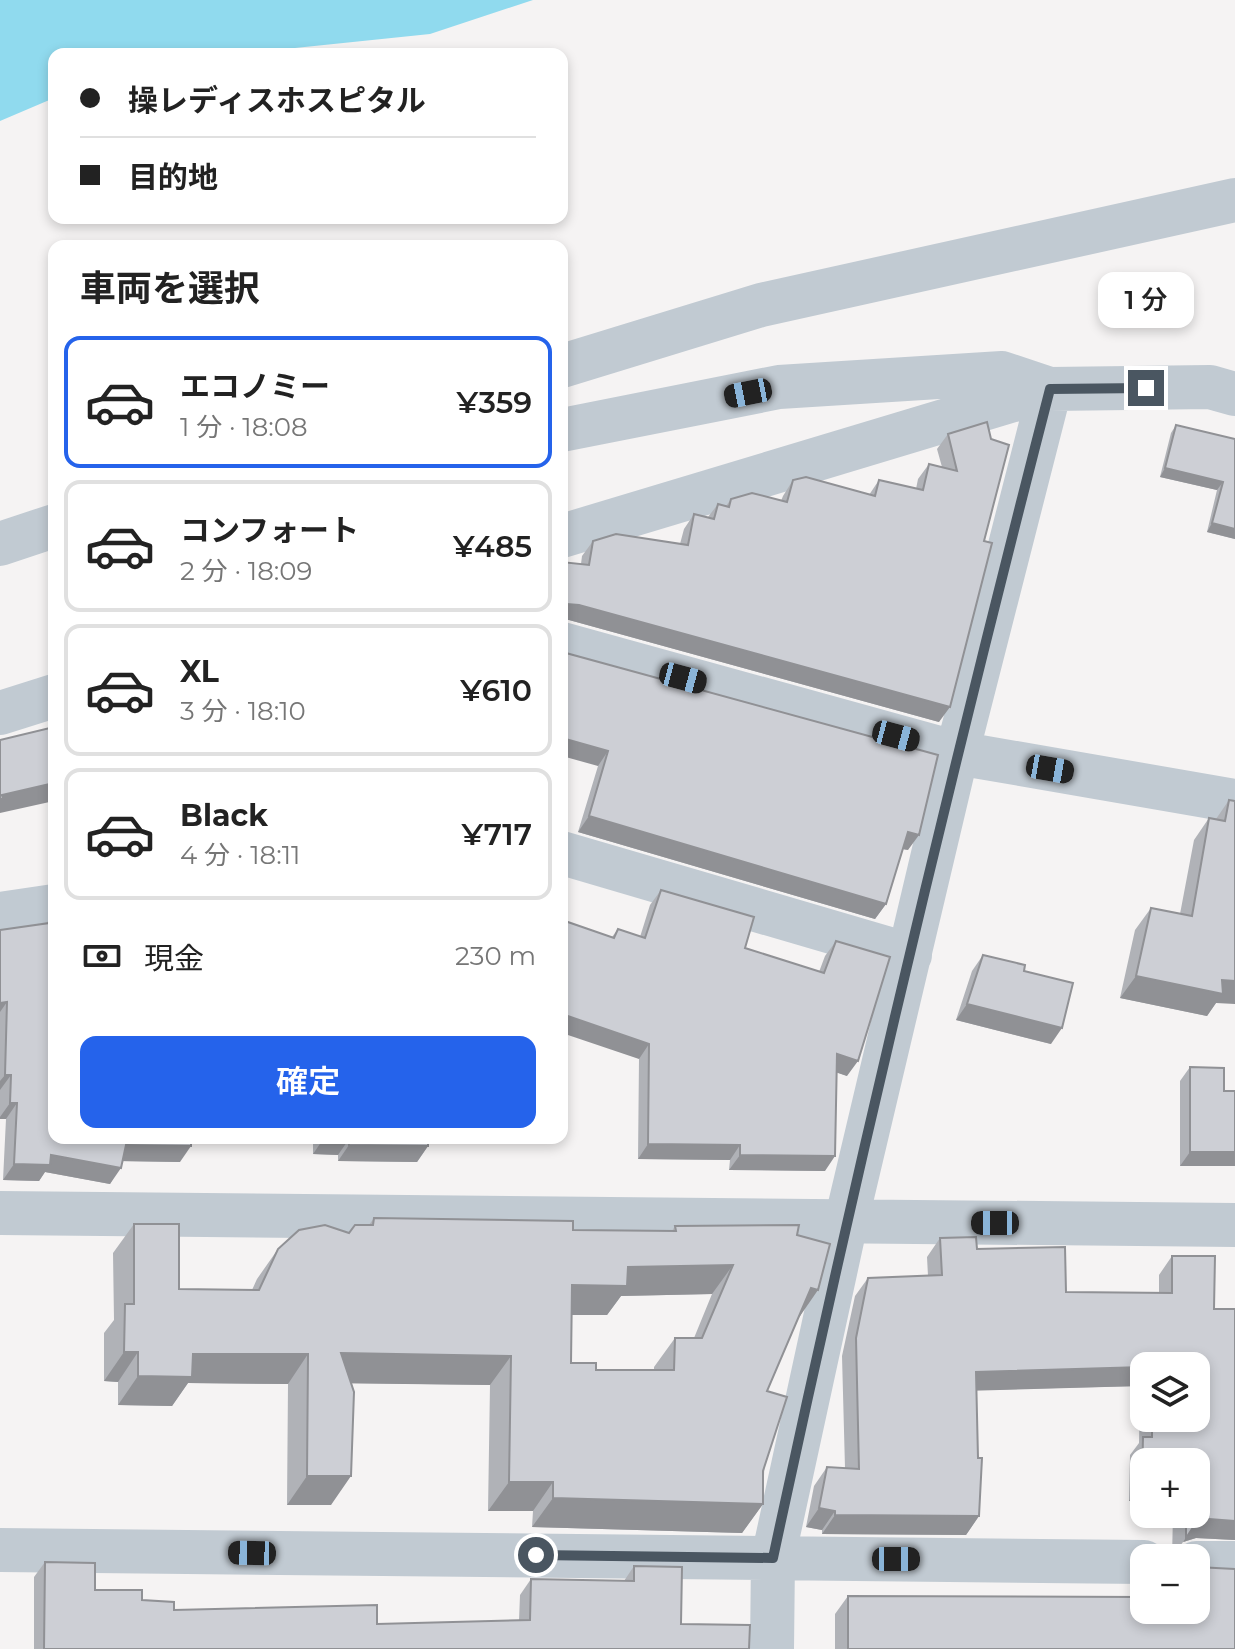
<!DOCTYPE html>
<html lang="ja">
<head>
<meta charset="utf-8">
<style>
	body { margin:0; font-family:Montserrat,"Noto Sans JP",sans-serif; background:#f2f2f2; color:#222; height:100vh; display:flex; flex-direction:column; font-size:30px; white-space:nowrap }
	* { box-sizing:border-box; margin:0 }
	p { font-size:26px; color:#767676 }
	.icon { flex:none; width:44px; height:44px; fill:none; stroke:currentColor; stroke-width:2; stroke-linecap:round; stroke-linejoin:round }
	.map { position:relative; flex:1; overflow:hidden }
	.sheet { position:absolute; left:48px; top:240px; width:520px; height:904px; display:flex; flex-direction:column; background:#fff; border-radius:16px; box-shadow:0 4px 12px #0003 }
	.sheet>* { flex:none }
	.guide { position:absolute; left:48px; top:48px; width:520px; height:176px; border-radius:16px; box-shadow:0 4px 12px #0003; display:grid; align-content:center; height:176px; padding:0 32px; background:#fff }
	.fabs { position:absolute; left:1130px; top:1352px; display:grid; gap:16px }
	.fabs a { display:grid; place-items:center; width:80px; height:80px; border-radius:16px; background:#fff; box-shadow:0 4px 12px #0003; font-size:40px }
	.end { position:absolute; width:36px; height:36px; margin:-18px; border:10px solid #4a5661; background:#fff; box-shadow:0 0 0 4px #fff }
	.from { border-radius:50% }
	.bubble { position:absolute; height:56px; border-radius:16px; background:#fff; box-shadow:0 4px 12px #0003; font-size:26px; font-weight:600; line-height:56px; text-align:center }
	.car { position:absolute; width:24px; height:48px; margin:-24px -12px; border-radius:10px; box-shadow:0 0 6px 2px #0007; background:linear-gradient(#222 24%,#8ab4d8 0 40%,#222 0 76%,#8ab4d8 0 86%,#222 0) }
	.guide b { display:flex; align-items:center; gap:28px; height:76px; font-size:30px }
	.guide b+b { border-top:2px solid #e0e0e0 }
	.guide i { width:20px; height:20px; background:#222 }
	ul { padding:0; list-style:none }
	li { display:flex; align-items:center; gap:24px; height:132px; margin:0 16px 12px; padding:0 16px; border:4px solid #e0e0e0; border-radius:16px }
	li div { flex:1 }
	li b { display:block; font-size:30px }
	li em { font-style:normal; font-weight:600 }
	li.active { border-color:#2563eb }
	li>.icon { width:72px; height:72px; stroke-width:1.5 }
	h2 { padding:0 32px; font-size:36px; line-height:96px }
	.pay { display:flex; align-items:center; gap:20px; height:88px; padding:0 32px; font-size:30px }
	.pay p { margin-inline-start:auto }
	.button { display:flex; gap:16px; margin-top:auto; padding:16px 32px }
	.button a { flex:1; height:92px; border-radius:16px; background:#2563eb; color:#fff; font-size:32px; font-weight:600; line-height:92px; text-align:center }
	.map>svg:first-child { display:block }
	.water { fill:#90daee }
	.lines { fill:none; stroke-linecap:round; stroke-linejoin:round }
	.minor { stroke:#c1cad2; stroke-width:44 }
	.wall { fill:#b0b2b7; fill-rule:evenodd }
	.shaded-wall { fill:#909195 }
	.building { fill:#cdcfd5; stroke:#909195; stroke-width:2; fill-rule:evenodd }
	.route { stroke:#4a5661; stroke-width:10 }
</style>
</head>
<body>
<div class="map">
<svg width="1235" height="1649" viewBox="0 0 1235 1649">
	<rect width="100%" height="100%" fill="#f5f3f3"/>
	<!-- water -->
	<path class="water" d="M0,0H533L430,34L236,54H54V98L0,121Z"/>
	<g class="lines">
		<!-- minor -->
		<path class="minor" d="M562,366L761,305L1235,200
			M562,430L779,387L1002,373L1050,389
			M562,536L1050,389L1210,387L1235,394
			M0,544L54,526
			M562,644L957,753L1235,801
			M0,713L54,696
			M562,853L910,955
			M0,914L54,906
			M0,1213L1235,1225
			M0,1550L1144,1562
			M1196,1563H1235
			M772,1649L773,1558L846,1222L957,753L1050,389"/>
	</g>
	<!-- wall -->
	<path class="wall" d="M987,422L939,722L569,620H562V562L581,564L582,556L593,541L680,544L684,529L694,514L708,517L718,504L726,506L731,499L781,501L783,496L793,480L869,495L879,480L916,489L918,479L929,464L942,467L937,449L948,434Z
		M1176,425L1235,439V539L1207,532L1217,490L1160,477L1171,433Z
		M562,650L908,850L903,849L886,904L875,919L578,832L598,766Z
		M1229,800L1216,1003L1207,1016L1120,998L1135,930L1151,908L1180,914L1194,840L1209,818L1216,819Z
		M661,890L745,948L819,972L825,956L836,941L847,1076L836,1072L825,1171L729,1170L730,1160L638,1159L639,1059L612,937L618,929L640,937L650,905Z
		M50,918L180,1162L123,1161L110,1184L45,1172L39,1181L3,1180L6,1119H0V930L46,924Z
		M983,955L1024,971L1051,1044L956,1020L972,971Z
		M1190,1067L1224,1091H1235V1166H1180V1081Z
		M313,1138H451L449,1141H428V1146L417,1162L338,1161V1155L313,1154Z
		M374,1218L573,1230L672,1231L675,1226L797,1235L798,1319L767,1391L763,1504L742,1533L532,1527L533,1511H488L490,1385L351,1383L331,1505H287L288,1384L188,1383L172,1406L118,1405V1382L104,1381V1333L114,1320L113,1253L134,1224L179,1289L252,1290L257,1279L278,1249L349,1233L369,1225ZM712,1294L694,1338H675L654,1367V1370H596L571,1363V1315H607L621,1296Z
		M976,1237L977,1249L1065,1247L1066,1292L1159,1293V1275L1172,1256H1215L1214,1309H1235V1540L1196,1538L1183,1542L1172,1557L1173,1514H1196V1462H1144V1501H1129L1130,1455L1139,1443L1140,1386L976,1390L978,1458H982L979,1516L966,1535L822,1534V1530L806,1527L814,1486L827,1467L845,1468L842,1356L855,1296L868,1278L928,1276L927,1257L940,1238ZM1144,1366H1196V1418H1144Z
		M45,1562L95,1590L142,1600L174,1610L377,1624L519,1621L520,1595L531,1579L624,1581L634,1566L681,1624L749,1649H34V1577Z
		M1197,1567L1235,1649H835V1614L848,1596L1196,1610Z"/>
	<!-- shaded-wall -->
	<path class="shaded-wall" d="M1165,468L1223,482L1217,490L1160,477Z
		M1212,523L1235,529V539L1207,532Z
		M567,604L579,605L950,707L939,722L569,620H562V607Z
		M562,738L608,751L598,766L562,756Z
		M54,783V801L0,813V797L2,795Z
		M589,816L886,904L875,919L578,832Z
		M908,832L919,835L908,850L897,848Z
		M1136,976L1235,981V1004L1216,1003L1207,1016L1120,998Z
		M7,1002L0,1012V1003Z
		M967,1004L1062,1028L1051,1044L956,1020Z
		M562,1014L649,1044L639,1059L562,1033Z
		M837,1054L858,1061L847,1076L826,1069Z
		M5,1075H11L0,1090V1081Z
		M10,1103H17L6,1119H0V1117Z
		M324,1138L349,1139L338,1155L313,1154Z
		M419,1138H451L449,1141H417Z
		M648,1144L740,1145L730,1160L638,1159Z
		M126,1145L191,1146L180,1162L115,1161Z
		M349,1145L428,1146L417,1162L338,1161Z
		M1190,1152H1235V1166H1180Z
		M51,1155L121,1168L110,1184L45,1172L39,1181L3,1180L14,1164Z
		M740,1155L835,1156L825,1171L729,1170Z
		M733,1265L712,1294L621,1296L607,1315H551L572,1285L628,1267Z
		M811,1288L818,1290L798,1319Z
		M124,1352H138L118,1382L104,1381Z
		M341,1353L511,1356L490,1385L320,1383Z
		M193,1354H308L288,1384L188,1383L172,1406L118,1405L138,1376Z
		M1144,1367V1380L1140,1386L963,1391L976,1372Z
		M307,1476H351L331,1505H287Z
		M509,1482H553L533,1511H488Z
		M1142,1482H1144V1501H1129Z
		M553,1498L763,1504L742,1533L532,1527Z
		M819,1508L835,1511L822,1530L806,1527Z
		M835,1515L979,1516L966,1535L822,1534Z
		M1209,1519L1235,1521V1540L1196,1538L1183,1542L1196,1523Z"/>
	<!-- building -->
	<path class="building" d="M987,422L991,439L1009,445L984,541L992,543L950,707L579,605L567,604L562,607V562L589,565L593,541L616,534L688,545L694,514L714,519L718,504L729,507L731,499L752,493L787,502L793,480L806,477L875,496L879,480L923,490L929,464L957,471L948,434Z
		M1176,425L1235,439V529L1212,523L1223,482L1165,468Z
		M562,650L566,653L938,755L919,835L908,832L886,904L589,816L608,751L562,738Z
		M54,727V783L2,795L3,799H0V740Z
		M1229,800L1235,801V981L1222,980L1223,994L1136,976L1151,908L1192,916L1209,818L1225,821Z
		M661,890L754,917L745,948L824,973L836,941L890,957L858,1061L837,1054L835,1156L740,1155V1145L648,1144L649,1044L562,1014V920L614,938L618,929L645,938Z
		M54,917V1138H191V1146L126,1145L121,1168L51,1155L50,1165L14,1164L17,1103H10L11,1075H5L7,1002L0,1003V930L49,923L50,918Z
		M983,955L1025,965L1024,971L1073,983L1062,1028L967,1004Z
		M1190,1067L1224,1068V1091H1235V1152H1190Z
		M327,1138H428V1146L349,1145V1139Z
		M374,1218L573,1221V1230L676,1231L675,1226L799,1225L797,1235L830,1244L818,1290L811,1288L767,1391L787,1397L763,1471V1504L553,1498V1482H509L511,1356L341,1353L354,1392L351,1476H307L308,1354H193L192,1377L138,1376V1352H124L125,1304H134V1224H179V1289L259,1290L278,1249L299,1230L325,1225L349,1233L355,1225H373ZM733,1265L702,1338H675L674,1370H596V1363H571L572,1285L627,1286L628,1267Z
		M976,1237L977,1249L1065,1247L1066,1292L1172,1293V1256H1215L1214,1309H1235V1521L1209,1519L1196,1523L1186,1538V1514H1196V1462H1144V1482H1142L1143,1437H1152V1418H1196V1366H1144V1367L976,1372L978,1458H982L979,1516L835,1515V1511L819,1508L827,1467L859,1469L856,1338L868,1278L942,1275L940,1238Z
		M1185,1550L1191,1558H1185Z
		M45,1562L95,1563V1590H142V1600L174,1602V1610L377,1605V1624L530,1620L531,1579L634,1581V1566L682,1567L681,1624L750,1625L749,1649H44Z
		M1196,1565L1197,1567L1235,1569V1649H848V1596L1144,1597V1610H1196Z"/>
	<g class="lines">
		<!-- route -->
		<path class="route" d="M536,1555L773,1558C857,1166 950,777 1050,389L1146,388"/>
	</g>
</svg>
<div class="fabs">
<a><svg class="icon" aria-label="layers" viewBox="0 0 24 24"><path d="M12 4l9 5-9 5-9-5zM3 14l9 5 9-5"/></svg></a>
<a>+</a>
<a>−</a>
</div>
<i class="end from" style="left:536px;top:1555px"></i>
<i class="end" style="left:1146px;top:388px"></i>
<div class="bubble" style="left:1098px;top:272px;width:96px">1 分</div>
<i class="car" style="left:748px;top:393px;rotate:259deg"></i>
<i class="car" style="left:683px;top:678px;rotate:105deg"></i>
<i class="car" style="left:896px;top:736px;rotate:105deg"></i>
<i class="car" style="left:1050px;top:769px;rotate:100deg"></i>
<i class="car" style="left:995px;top:1223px;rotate:270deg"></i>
<i class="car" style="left:252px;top:1553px;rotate:271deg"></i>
<i class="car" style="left:896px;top:1559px;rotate:90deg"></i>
<div class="guide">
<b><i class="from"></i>操レディスホスピタル</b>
<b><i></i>目的地</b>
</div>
<section class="sheet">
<h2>車両を選択</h2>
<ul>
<li class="active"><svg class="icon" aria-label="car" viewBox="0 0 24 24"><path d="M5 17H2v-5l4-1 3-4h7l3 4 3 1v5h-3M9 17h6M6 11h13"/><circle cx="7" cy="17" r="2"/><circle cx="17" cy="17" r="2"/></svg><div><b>エコノミー</b><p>1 分 · 18:08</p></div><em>¥359</em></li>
<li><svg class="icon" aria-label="car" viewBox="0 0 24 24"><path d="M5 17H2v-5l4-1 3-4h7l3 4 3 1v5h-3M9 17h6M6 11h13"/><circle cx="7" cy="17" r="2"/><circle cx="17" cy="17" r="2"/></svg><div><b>コンフォート</b><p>2 分 · 18:09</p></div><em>¥485</em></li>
<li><svg class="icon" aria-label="car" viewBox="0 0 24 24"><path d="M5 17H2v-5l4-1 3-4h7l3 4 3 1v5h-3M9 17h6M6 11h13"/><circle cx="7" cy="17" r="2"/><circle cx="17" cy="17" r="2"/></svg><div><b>XL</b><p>3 分 · 18:10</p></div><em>¥610</em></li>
<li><svg class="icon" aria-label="car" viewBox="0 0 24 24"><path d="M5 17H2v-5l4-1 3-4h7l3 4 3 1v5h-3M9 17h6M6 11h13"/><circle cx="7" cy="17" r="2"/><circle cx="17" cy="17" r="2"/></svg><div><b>Black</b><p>4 分 · 18:11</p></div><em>¥717</em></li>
</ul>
<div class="pay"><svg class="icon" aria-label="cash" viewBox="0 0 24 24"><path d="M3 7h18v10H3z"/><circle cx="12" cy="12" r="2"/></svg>現金<p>230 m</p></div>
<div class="button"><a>確定</a></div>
</section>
</div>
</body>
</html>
